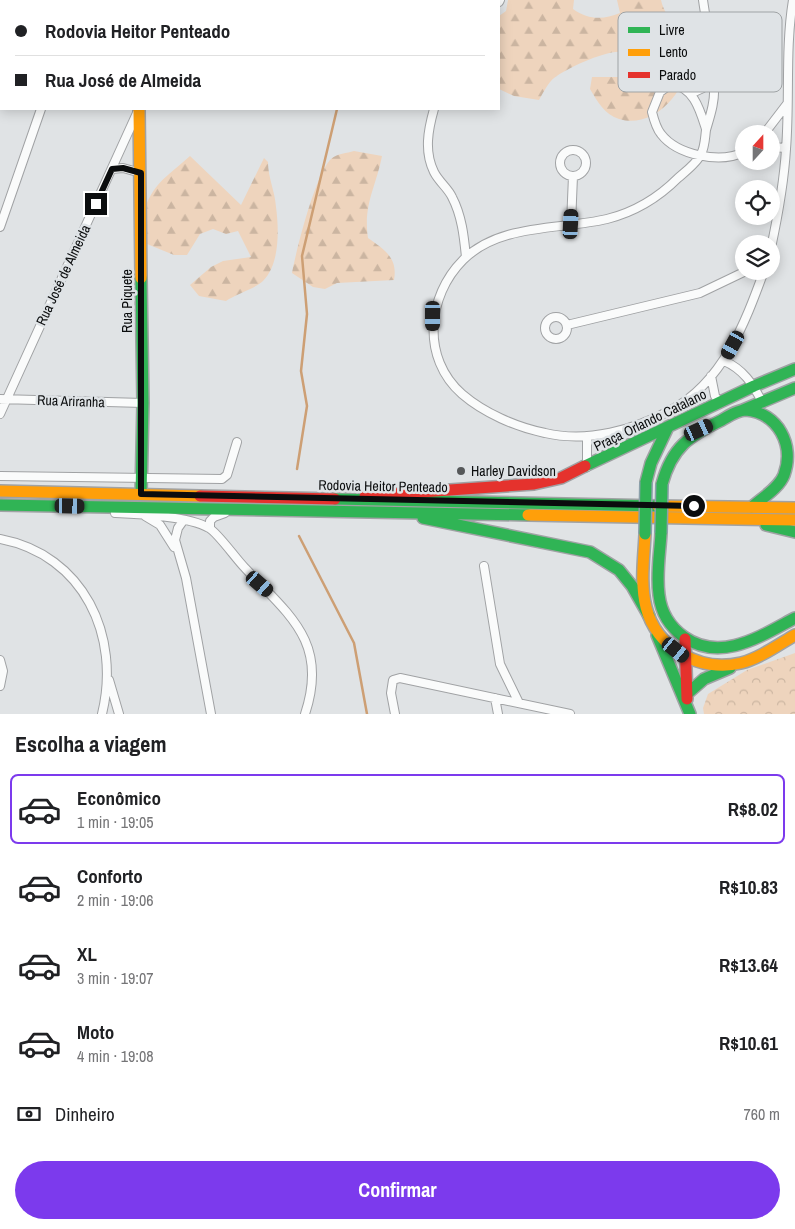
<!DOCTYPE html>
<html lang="pt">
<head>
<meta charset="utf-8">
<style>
	body { margin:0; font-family:"Archivo Narrow",sans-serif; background:#f2f2f2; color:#202124; height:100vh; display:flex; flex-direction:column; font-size:19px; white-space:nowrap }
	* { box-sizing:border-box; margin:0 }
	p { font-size:16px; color:#757577 }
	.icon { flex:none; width:28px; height:28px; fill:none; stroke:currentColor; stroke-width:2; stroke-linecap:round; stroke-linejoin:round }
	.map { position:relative; height:714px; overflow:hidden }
	.drawer { display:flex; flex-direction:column; background:#fff; flex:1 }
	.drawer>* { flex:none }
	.top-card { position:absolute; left:0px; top:0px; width:500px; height:110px; box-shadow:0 2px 12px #0003; display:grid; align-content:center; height:110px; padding:0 15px; background:#fff }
	.needle { width:32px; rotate:21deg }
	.controls { position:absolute; left:735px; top:125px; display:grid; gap:10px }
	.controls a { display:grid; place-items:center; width:45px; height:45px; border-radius:50%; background:#fff; box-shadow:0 2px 12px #0003; font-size:25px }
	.end { position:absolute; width:22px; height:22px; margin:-11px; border:6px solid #0b0d0e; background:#fff; box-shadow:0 0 0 2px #fff }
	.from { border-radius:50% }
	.car { position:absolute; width:15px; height:30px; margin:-15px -8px; border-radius:6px; box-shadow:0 0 4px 1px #0007; background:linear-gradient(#222 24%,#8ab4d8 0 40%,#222 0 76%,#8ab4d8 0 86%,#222 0) }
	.top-card b { display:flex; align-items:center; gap:18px; height:48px; font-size:19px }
	.top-card b+b { border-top:1px solid #e0e0e0 }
	.top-card i { width:12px; height:12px; background:#202124 }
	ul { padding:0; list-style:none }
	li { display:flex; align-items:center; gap:15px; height:70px; margin:0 10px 8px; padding:0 5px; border:2px solid transparent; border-radius:8px }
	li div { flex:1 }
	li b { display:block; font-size:19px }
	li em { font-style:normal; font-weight:700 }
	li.on { border-color:#7c3aed }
	li>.icon { width:45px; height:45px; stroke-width:1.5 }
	h2 { padding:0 15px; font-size:22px; line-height:60px }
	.pay { display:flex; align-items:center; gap:12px; height:55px; padding:0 15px; font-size:19px }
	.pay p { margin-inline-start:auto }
	.button { display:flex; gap:10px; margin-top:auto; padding:10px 15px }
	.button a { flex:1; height:58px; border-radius:30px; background:#7c3aed; color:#fff; font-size:20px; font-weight:700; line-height:58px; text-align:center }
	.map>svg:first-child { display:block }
	.forest { fill:url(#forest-firs) }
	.park { fill:url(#park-crowns) }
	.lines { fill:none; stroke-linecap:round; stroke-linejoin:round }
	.stream { stroke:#cd9f74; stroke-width:2.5 }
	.street-casing { stroke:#a0a2a4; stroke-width:10 }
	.fast-casing { stroke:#a0a2a4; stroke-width:14 }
	.slow-casing { stroke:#a0a2a4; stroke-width:14 }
	.jam-casing { stroke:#a0a2a4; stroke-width:14 }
	.street { stroke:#fafbfb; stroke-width:8 }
	.fast { stroke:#30b455; stroke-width:11 }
	.slow { stroke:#ff9f0a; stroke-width:11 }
	.jam { stroke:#e5322d; stroke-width:11 }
	.fast-bridge-casing { stroke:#8ba0aa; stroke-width:14; stroke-linecap:butt }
	.fast-bridge { stroke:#30b455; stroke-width:11 }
	.route { stroke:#0b0d0e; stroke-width:6 }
	.poi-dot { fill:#565859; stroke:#dfe3e6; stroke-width:2 }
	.labels { text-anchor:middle; stroke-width:5; stroke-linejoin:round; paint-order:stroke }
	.street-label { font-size:14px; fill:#0b0d0e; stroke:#dfe3e6 }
	.poi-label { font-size:14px; fill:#0b0d0e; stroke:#dfe3e6; text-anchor:start }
	.key { fill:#dfe3e6; stroke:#9fa3a5; stroke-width:1 }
	.key-label { font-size:14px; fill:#0b0d0e }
</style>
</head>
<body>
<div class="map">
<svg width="795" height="714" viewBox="0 0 795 714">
	<defs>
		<pattern id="forest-firs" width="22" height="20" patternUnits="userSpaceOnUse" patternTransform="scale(1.25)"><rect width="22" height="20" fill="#eed4bd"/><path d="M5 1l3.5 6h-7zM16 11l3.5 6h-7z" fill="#cbb5a1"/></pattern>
		<pattern id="park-crowns" width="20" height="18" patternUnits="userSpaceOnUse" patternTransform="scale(1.25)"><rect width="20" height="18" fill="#eed4bd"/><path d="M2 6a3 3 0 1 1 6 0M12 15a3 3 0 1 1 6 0" fill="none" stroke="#cbb5a1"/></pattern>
	</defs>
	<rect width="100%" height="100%" fill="#e0e3e5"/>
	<!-- forest -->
	<path class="forest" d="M508,0H574L573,9C589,20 603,20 620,13L617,0H661C666,24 694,38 688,66C682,96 652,129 619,119C605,115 597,101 590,89L592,77H631L642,69C637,61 632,55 622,52C608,49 565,69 554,78C548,83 543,93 539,100L514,96L499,89V16L506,11Z
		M354,151L382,156C376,187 363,205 368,238C385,250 398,258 394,280L337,283L325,289L313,287L292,273C296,251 316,171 332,158C337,154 347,153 354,151Z
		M190,156L241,205L264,158L268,162C268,178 275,191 276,207C279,229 280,264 263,281C256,288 236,294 226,301L199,296L190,285L211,267L223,261L251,257L238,231L226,234L213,229L200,234L187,255H174L147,244L139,230C149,186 158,184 190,156Z"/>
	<!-- park -->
	<path class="park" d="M795,653V714H704L703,708L708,694L747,670Z"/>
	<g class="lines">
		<!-- stream -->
		<path class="stream" d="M336,1V0
			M297,469L307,406L301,371L307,314L302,256L337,109
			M299,536L354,643L367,714"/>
		<defs>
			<path id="street" d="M66,0V1
				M703,0C707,29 714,58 714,87C715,102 710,116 706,130C705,137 705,147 701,154C697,163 685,172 678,178C657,199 635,212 607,219C561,230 500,223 463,260C427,296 421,358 462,394C484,413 516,427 545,433C588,443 634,430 671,410C723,382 745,323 764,271
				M112,1L114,0
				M187,1L188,0
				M283,1V0
				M499,2L500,0
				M0,63H1
				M690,94L703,88L712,70
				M434,109C428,130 424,152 434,172C439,182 448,188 452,197C462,216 464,237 466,257
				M706,129C700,110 694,87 671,84L660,92L652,112C654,120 656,128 661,134C677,155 720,164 744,152
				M764,134L787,104
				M771,147L786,148
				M560 163a13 13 0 1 1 26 0a13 13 0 1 1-26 0Z
				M112,169L123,168L141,173
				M571,224L573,176
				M0,227L41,109
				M771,248C778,215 784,183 786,149C790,99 785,49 793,0
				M545 328a11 11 0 1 1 22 0a11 11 0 1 1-22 0Z
				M567,325L700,293L746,271
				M724,361C743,369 753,384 762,402
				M711,376L715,396L720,403
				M0,399L143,403
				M0,414L137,113
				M587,436V467
				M0,476L222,479L227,475L237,442
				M115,513C139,514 189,516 209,528C218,533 236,559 245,568C289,615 329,642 305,714
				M145,516L160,525L174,547
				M183,521L178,528L175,540L186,578L211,714
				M210,528V521L214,517L225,513
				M0,539C84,555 121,636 102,714
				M484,566L500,664L519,703
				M0,660L3,671L0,686
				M109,680L119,714
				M495,698L498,714
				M395,714L391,693L393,680L400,678L570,714"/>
			<path id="fast" d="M138,0V1
				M743,410L795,388
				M585,466L754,386L795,369
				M646,482L651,463L668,427
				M662,484C672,447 689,436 722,420C729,416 737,410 746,410C778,413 795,445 784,475C779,488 762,498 752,507
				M141,494L143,403L141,278
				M335,499L658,506
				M0,505L528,515
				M423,518L590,552L619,570L632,586L649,616
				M766,525L795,532
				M661,533C660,553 656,574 659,595C661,612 670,627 684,637C721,663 761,636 795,618
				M657,635L690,714
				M688,693L704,679L730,668"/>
			<path id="slow" d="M139,109L141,278
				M0,491L200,496
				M658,506L795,508
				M528,515L795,520
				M645,534C644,558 640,583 646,607C656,648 700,673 741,663C760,658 778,645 795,635"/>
			<path id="jam" d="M200,496L335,499
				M365,496L534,484L561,478L585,466
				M685,639L687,699"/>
		</defs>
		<!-- street casing -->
		<use href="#street" class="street-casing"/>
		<!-- fast casing -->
		<use href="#fast" class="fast-casing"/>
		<!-- slow casing -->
		<use href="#slow" class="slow-casing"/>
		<!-- jam casing -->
		<use href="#jam" class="jam-casing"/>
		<!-- street -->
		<use href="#street" class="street"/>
		<!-- fast -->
		<use href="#fast" class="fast"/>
		<!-- slow -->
		<use href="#slow" class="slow"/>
		<!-- jam -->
		<use href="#jam" class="jam"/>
		<defs>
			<path id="fast-bridge" d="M661,533L662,484
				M645,534L646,482"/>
		</defs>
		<!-- fast-bridge casing -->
		<use href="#fast-bridge" class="fast-bridge-casing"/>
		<!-- fast-bridge -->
		<use href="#fast-bridge" class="fast-bridge"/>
	</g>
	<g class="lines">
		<!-- route -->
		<path class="route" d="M96,204L112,169L123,168L141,173V494L694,506"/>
	</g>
	<!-- markers -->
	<circle class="poi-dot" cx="461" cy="471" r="5"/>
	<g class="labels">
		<!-- street labels -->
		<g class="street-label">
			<text transform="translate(63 275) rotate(-65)" y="5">Rua José de Almeida</text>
			<text transform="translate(127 301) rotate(-90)" y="5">Rua Piquete</text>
			<text transform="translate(71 401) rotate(2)" y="5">Rua Ariranha</text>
			<text transform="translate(650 420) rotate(-26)" y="5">Praça Orlando Catalano</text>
			<text transform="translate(383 486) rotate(1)" y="5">Rodovia Heitor Penteado</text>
		</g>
		<!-- poi labels -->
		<g class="poi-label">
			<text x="471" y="476">Harley Davidson</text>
		</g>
	</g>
	<!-- legend -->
	<rect x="618" y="12" width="164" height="80" rx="8" class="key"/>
	<rect x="628" y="27" width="22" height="6" fill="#30b455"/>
	<rect x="628" y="49" width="22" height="7" fill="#ff9f0a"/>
	<rect x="628" y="72" width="22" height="6" fill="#e5322d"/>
	<g class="key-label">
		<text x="659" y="35">Livre</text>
		<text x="659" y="57">Lento</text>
		<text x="659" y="80">Parado</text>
	</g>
</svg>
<div class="controls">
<a><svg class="needle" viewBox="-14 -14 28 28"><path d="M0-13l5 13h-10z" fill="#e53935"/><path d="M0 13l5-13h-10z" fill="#757577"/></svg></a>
<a><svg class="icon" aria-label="locate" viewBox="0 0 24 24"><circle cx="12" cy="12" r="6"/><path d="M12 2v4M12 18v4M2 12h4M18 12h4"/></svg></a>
<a><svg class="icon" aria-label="layers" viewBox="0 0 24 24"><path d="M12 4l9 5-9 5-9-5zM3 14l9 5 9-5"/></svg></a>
</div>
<i class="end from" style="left:694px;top:506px"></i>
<i class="end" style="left:96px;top:204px"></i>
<i class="car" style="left:571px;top:224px;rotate:3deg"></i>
<i class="car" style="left:433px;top:316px;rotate:180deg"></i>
<i class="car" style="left:733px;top:345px;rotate:209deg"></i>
<i class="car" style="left:699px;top:430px;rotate:65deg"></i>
<i class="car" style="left:70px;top:506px;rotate:91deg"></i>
<i class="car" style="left:260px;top:584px;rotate:131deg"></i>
<i class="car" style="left:676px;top:650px;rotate:129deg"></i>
<div class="top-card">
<b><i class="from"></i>Rodovia Heitor Penteado</b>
<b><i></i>Rua José de Almeida</b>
</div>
</div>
<section class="drawer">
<h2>Escolha a viagem</h2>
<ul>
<li class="on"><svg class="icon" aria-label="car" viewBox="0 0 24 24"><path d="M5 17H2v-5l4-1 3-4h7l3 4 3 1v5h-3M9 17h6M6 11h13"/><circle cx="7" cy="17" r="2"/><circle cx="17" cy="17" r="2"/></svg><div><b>Econômico</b><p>1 min · 19:05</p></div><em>R$8.02</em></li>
<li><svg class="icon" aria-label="car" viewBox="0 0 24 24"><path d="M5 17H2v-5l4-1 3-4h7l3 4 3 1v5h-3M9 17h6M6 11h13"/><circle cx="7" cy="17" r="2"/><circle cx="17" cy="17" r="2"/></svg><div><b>Conforto</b><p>2 min · 19:06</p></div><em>R$10.83</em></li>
<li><svg class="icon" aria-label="car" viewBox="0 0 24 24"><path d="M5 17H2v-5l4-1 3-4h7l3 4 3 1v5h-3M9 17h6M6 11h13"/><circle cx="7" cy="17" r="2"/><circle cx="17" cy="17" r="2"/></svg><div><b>XL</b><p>3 min · 19:07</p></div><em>R$13.64</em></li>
<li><svg class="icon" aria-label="car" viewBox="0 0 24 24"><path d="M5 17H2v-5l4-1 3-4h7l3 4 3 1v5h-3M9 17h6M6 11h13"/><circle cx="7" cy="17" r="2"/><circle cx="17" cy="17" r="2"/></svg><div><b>Moto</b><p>4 min · 19:08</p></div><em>R$10.61</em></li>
</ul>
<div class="pay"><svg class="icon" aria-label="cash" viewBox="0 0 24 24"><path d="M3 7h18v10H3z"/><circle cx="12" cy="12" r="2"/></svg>Dinheiro<p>760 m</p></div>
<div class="button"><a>Confirmar</a></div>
</section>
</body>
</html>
